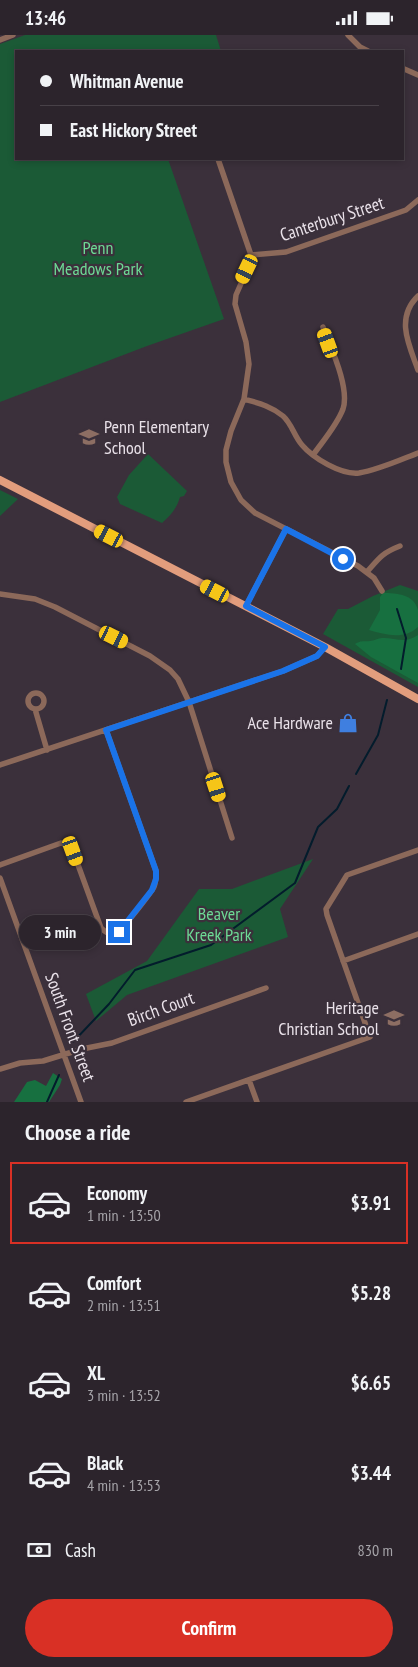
<!DOCTYPE html>
<html lang="en">
<head>
<meta charset="utf-8">
<style>
	body { margin:0; font-family:"PT Sans Narrow",sans-serif; background:#383038; color:#f1f3f6; height:100vh; display:flex; flex-direction:column; font-size:19px; white-space:nowrap }
	* { box-sizing:border-box; margin:0 }
	p { font-size:16px; color:#a6a4a9 }
	.icon { flex:none; width:28px; height:28px; fill:none; stroke:currentColor; stroke-width:2; stroke-linecap:round; stroke-linejoin:round }
	.map { position:relative; height:1067px; overflow:hidden }
	.panel { display:flex; flex-direction:column; background:#2c242c; flex:1 }
	.panel>* { flex:none }
	.guide { position:absolute; left:15px; top:15px; width:389px; height:110px; border-radius:0px; box-shadow:0 2px 8px #0003,0 0 0 1px #484148; display:grid; align-content:center; height:110px; padding:0 25px; background:#2c242c }
	.end { position:absolute; width:22px; height:22px; margin:-11px; border:6px solid #1a73e8; background:#fff; box-shadow:0 0 0 2px #fff }
	.from { border-radius:50% }
	.bubble { position:absolute; height:35px; border-radius:18px; background:#2c242c; box-shadow:0 2px 8px #0003,0 0 0 1px #484148; font-size:16px; font-weight:700; line-height:35px; text-align:center }
	.car { position:absolute; width:15px; height:30px; margin:-15px -8px; border-radius:6px; box-shadow:0 0 4px 1px #0007; background:linear-gradient(#f5c518 24%,#345 0 40%,#f5c518 0 76%,#345 0 86%,#f5c518 0) }
	.guide b { display:flex; align-items:center; gap:18px; height:48px; font-size:19px }
	.guide b+b { border-top:1px solid #484148 }
	.guide i { width:12px; height:12px; background:#f1f3f6 }
	ul { padding:0; list-style:none }
	li { display:flex; align-items:center; gap:15px; height:82px; margin:0 10px 8px; padding:0 15px; border:2px solid transparent; border-radius:0px }
	li div { flex:1 }
	li b { display:block; font-size:19px }
	li em { font-style:normal; font-weight:700 }
	li.selected { border-color:#d93025 }
	li>.icon { width:45px; height:45px; stroke-width:1.5 }
	h2 { padding:0 25px; font-size:22px; line-height:60px }
	.pay { display:flex; align-items:center; gap:12px; height:55px; padding:0 25px; font-size:19px }
	.pay p { margin-inline-start:auto }
	.button { display:flex; gap:10px; margin-top:auto; padding:10px 25px }
	.button a { flex:1; height:58px; border-radius:30px; background:#d93025; color:#fff; font-size:20px; font-weight:700; line-height:58px; text-align:center }
	.status { display:flex; justify-content:space-between; align-items:center; height:35px; padding:0 25px; background:#2c242c; direction:ltr }
	.status svg { height:14px; fill:currentColor }
	.map>svg:first-child { display:block }
	.green { fill:#1b5a36 }
	.forest { fill:#177040 }
	.lines { fill:none; stroke-linecap:round; stroke-linejoin:round }
	.stream { stroke:#031c2c; stroke-width:2 }
	.minor { stroke:#8c695a; stroke-width:5.5 }
	.major { stroke:#e29d7d; stroke-width:8 }
	.route { stroke:#1a73e8; stroke-width:6 }
	.labels { text-anchor:middle; stroke-width:4.5; stroke-linejoin:round; paint-order:stroke }
	.street-label { font-size:18px; fill:#e9e1e9; stroke:#3b303b }
	.park-label { font-size:18px; fill:#6dda95; stroke:#3b303b }
	.poi-label { font-size:18px; fill:#e9e1e9; stroke:#3b303b; text-anchor:end }
</style>
</head>
<body>
<div class="status"><b>13:46</b><svg viewBox="0 0 49 12"><path d="M0 12V9h3v3zM5 12V6h3v6zM10 12V3h3v9zM15 12V0h3v12zM26 1h20v11H26zM47 4h2v5h-2z"/></svg></div>
<div class="map">
<svg width="418" height="1067" viewBox="0 0 418 1067">
	<rect width="100%" height="100%" fill="#3b303b"/>
	<!-- green -->
	<path class="green" d="M25,0H216L221,16H16V124H168L224,284L147,311L0,367V9Z
		M148,419L187,456L184,461L180,462C177,473 171,480 162,488L120,469L117,462L129,440Z
		M0,455L18,464L0,481Z
		M400,550L418,556V652L323,599L338,574H348L373,561Z
		M313,824L280,874L288,902L127,960L96,986L86,959L147,926L199,854H232Z"/>
	<!-- forest -->
	<path class="forest" d="M383,558C396,558 414,559 418,575C418,580 418,587 418,592C404,605 386,600 369,595L380,575V562Z
		M418,600V648L371,622L355,609C362,605 363,607 370,606C374,606 378,603 382,603C397,603 404,609 418,600Z
		M53,1038L62,1044L60,1050L49,1067H14L27,1047L35,1045L46,1051Z"/>
	<g class="lines">
		<!-- stream -->
		<path class="stream" d="M397,574L406,603L401,634
			M356,739L378,700L387,665
			M73,1007L109,969L135,935L211,910L295,848L318,792L337,774L349,751
			M47,1067L59,1040"/>
		<!-- minor -->
		<path class="minor" d="M348,0L360,12L368,16
			M0,5L13,0
			M402,33L418,40
			M218,124L251,220L247,235L236,260L235,269L246,307L249,329L244,364L231,396L226,415V427L231,447L241,465L255,478L358,531L374,543L382,556
			M251,220L286,217L406,175L418,165
			M418,261C395,283 409,310 418,335
			M244,364C258,368 271,371 283,381C292,389 294,401 302,410C313,423 341,440 359,438C378,435 400,425 418,418
			M313,420C323,406 337,390 343,374C350,353 331,313 323,292
			M367,537C379,523 382,518 400,511
			M0,559L35,564L55,572L150,621L170,635L178,644L189,667L232,803
			M246,571L286,494
			M28 666a8 8 0 1 1 16 0a8 8 0 1 1-16 0Z
			M35,674L47,715
			M0,730L283,636L317,621L325,612
			M0,830L61,808L69,811L73,816L101,893C105,897 109,900 115,899C121,897 150,859 154,852C156,847 156,841 156,836L106,695
			M0,843L81,1067
			M343,926L418,899
			M0,1034L20,1028L43,1026L82,1014L112,1008L266,953
			M249,1045L257,1067
			M186,1067L370,1002L327,880L326,874L347,840L418,815"/>
		<!-- major -->
		<path class="major" d="M0,445L325,612L418,664"/>
	</g>
	<g class="lines">
		<!-- route -->
		<path class="route" d="M119,897L152,855L156,844V836L106,695L283,636L317,621L325,612L246,571L286,494L343,524"/>
	</g>
	<!-- icons -->
	<defs>
		<symbol id="school-bare" viewBox="-9 -9 18 18"><path d="M0-5L7-2L0 1L-7-2ZM-4 1L0 2.5L4 1V4Q0 6-4 4Z" fill="#8d6e63" stroke="#3b303b" stroke-width="2.5" paint-order="stroke"/></symbol>
		<symbol id="shop-bare" viewBox="-9 -9 18 18"><path d="M-5-2.5h2.3a2.7 3.5 0 0 1 5.4 0H5L5.5 6h-11ZM-1.5-2.5h3a1.5 2.3 0 0 0-3 0Z" fill="#3f7fe0" stroke="#3b303b" stroke-width="2.5" paint-order="stroke"/></symbol>
	</defs>
	<g fill-rule="evenodd">
		<use href="#school-bare" x="75" y="388" width="28" height="28"/>
		<use href="#shop-bare" x="334" y="674" width="28" height="28"/>
		<use href="#school-bare" x="380" y="969" width="28" height="28"/>
	</g>
	<g class="labels">
		<!-- street labels -->
		<g class="street-label">
			<text transform="translate(332 184) rotate(-18)" y="6">Canterbury Street</text>
			<text transform="translate(161 974) rotate(-20)" y="6">Birch Court</text>
			<text transform="translate(70 992) rotate(70)" y="6">South Front Street</text>
		</g>
		<!-- park labels -->
		<g class="park-label">
			<text x="98" y="219">Penn<tspan x="98" dy="21">Meadows Park</tspan></text>
			<text x="219" y="885">Beaver<tspan x="219" dy="21">Kreek Park</tspan></text>
		</g>
		<!-- poi labels -->
		<g class="poi-label">
			<text x="104" y="398" text-anchor="start">Penn Elementary<tspan x="104" dy="21">School</tspan></text>
			<text x="333" y="694">Ace Hardware</text>
			<text x="379" y="979">Heritage<tspan x="379" dy="21">Christian School</tspan></text>
		</g>
	</g>
</svg>
<i class="end from" style="left:343px;top:524px"></i>
<i class="end" style="left:119px;top:897px"></i>
<div class="bubble" style="left:19px;top:880px;width:82px">3 min</div>
<i class="car" style="left:247px;top:234px;rotate:205deg"></i>
<i class="car" style="left:328px;top:308px;rotate:340deg"></i>
<i class="car" style="left:109px;top:501px;rotate:297deg"></i>
<i class="car" style="left:215px;top:556px;rotate:297deg"></i>
<i class="car" style="left:114px;top:602px;rotate:116deg"></i>
<i class="car" style="left:216px;top:752px;rotate:162deg"></i>
<i class="car" style="left:73px;top:816px;rotate:160deg"></i>
<div class="guide">
<b><i class="from"></i>Whitman Avenue</b>
<b><i></i>East Hickory Street</b>
</div>
</div>
<section class="panel">
<h2>Choose a ride</h2>
<ul>
<li class="selected"><svg class="icon" aria-label="car" viewBox="0 0 24 24"><path d="M5 17H2v-5l4-1 3-4h7l3 4 3 1v5h-3M9 17h6M6 11h13"/><circle cx="7" cy="17" r="2"/><circle cx="17" cy="17" r="2"/></svg><div><b>Economy</b><p>1 min · 13:50</p></div><em>$3.91</em></li>
<li><svg class="icon" aria-label="car" viewBox="0 0 24 24"><path d="M5 17H2v-5l4-1 3-4h7l3 4 3 1v5h-3M9 17h6M6 11h13"/><circle cx="7" cy="17" r="2"/><circle cx="17" cy="17" r="2"/></svg><div><b>Comfort</b><p>2 min · 13:51</p></div><em>$5.28</em></li>
<li><svg class="icon" aria-label="car" viewBox="0 0 24 24"><path d="M5 17H2v-5l4-1 3-4h7l3 4 3 1v5h-3M9 17h6M6 11h13"/><circle cx="7" cy="17" r="2"/><circle cx="17" cy="17" r="2"/></svg><div><b>XL</b><p>3 min · 13:52</p></div><em>$6.65</em></li>
<li><svg class="icon" aria-label="car" viewBox="0 0 24 24"><path d="M5 17H2v-5l4-1 3-4h7l3 4 3 1v5h-3M9 17h6M6 11h13"/><circle cx="7" cy="17" r="2"/><circle cx="17" cy="17" r="2"/></svg><div><b>Black</b><p>4 min · 13:53</p></div><em>$3.44</em></li>
</ul>
<div class="pay"><svg class="icon" aria-label="cash" viewBox="0 0 24 24"><path d="M3 7h18v10H3z"/><circle cx="12" cy="12" r="2"/></svg>Cash<p>830 m</p></div>
<div class="button"><a>Confirm</a></div>
</section>
</body>
</html>
